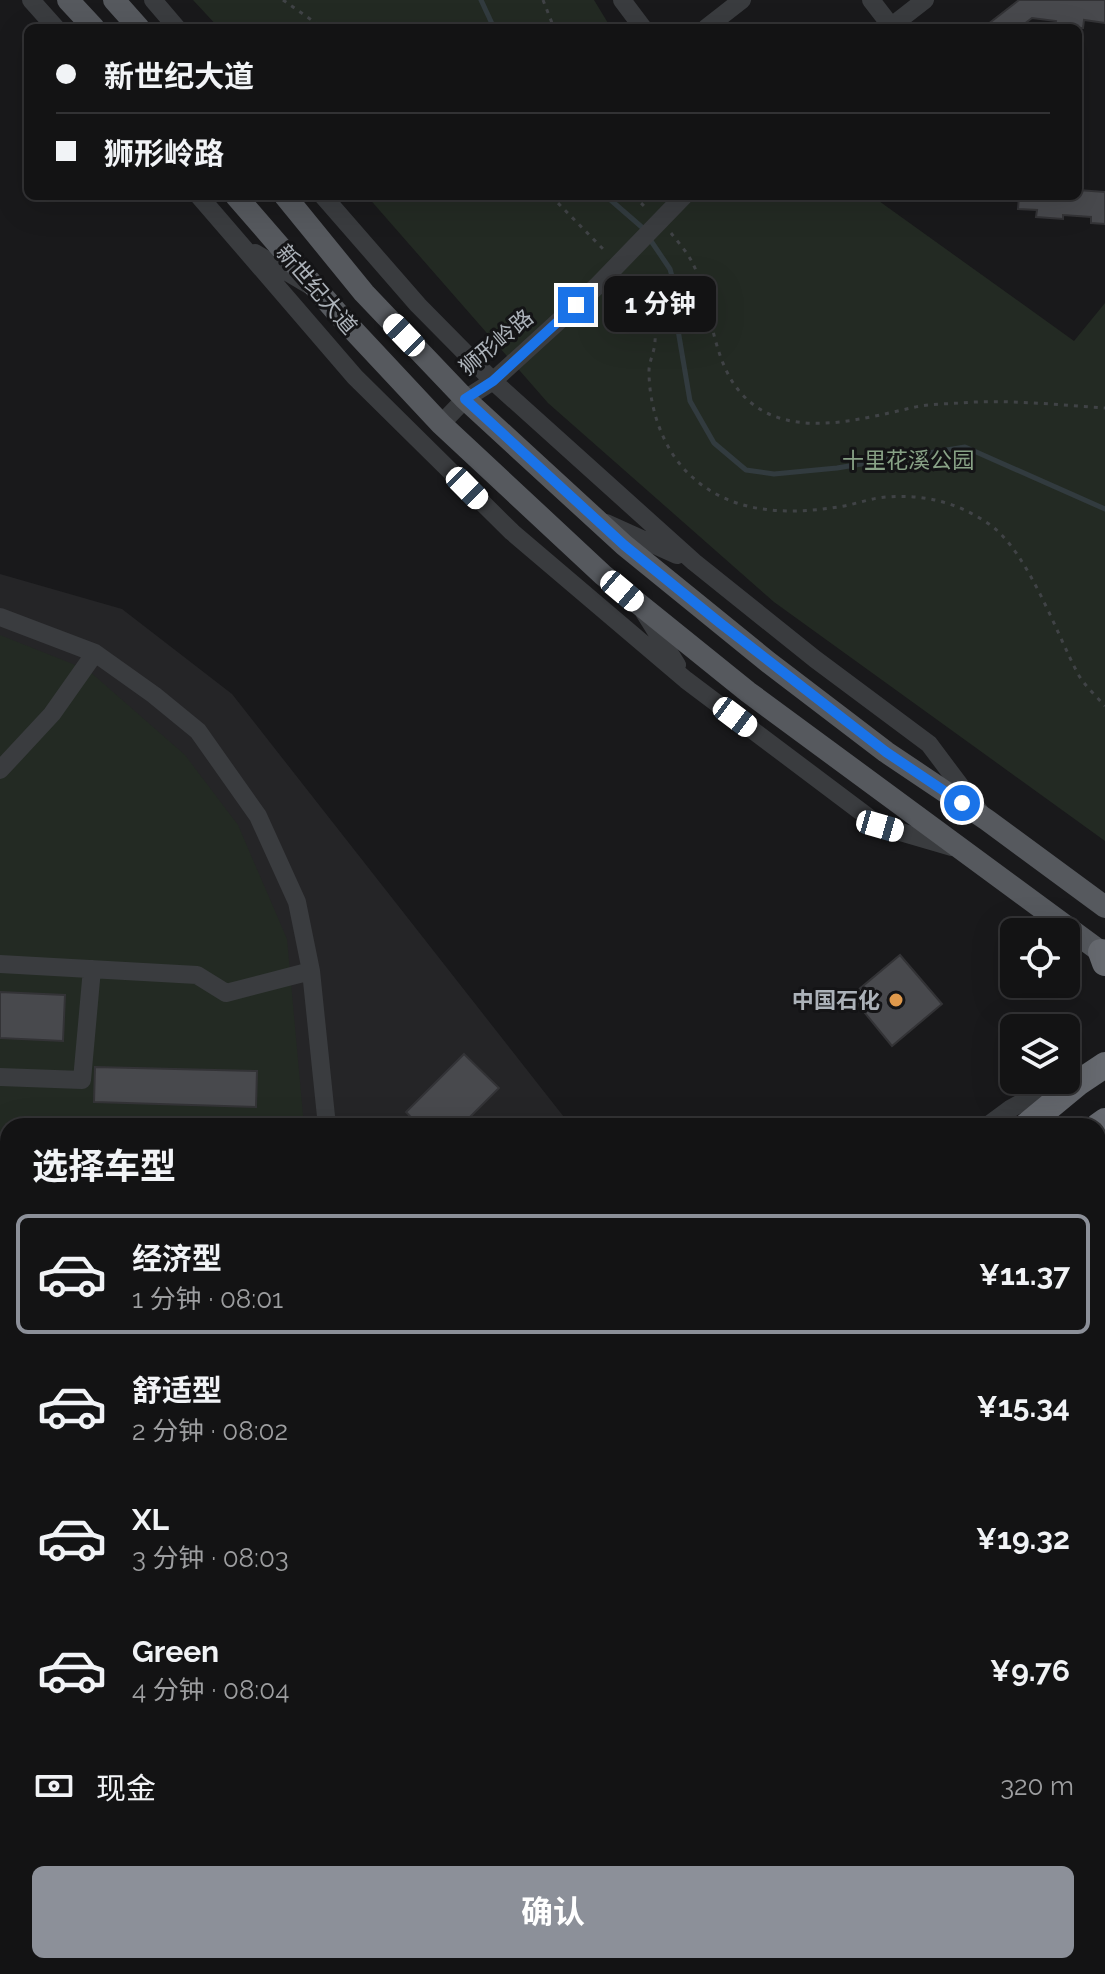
<!DOCTYPE html>
<html lang="zh">
<head>
<meta charset="utf-8">
<style>
	body { margin:0; font-family:Raleway,"Noto Sans SC",sans-serif; background:#1c1c1d; color:#f1f3f6; height:100vh; display:flex; flex-direction:column; font-size:30px; white-space:nowrap }
	* { box-sizing:border-box; margin:0 }
	p { font-size:26px; color:#9d9ea0 }
	.icon { flex:none; width:44px; height:44px; fill:none; stroke:currentColor; stroke-width:2; stroke-linecap:round; stroke-linejoin:round }
	.map { position:relative; flex:1; overflow:hidden }
	.sheet { position:absolute; left:0px; top:1118px; width:1106px; height:856px; display:flex; flex-direction:column; background:#131314; border-radius:24px 24px 0 0; box-shadow:0 8px 32px #0002,0 0 0 2px #323234 }
	.sheet>* { flex:none }
	.guide { position:absolute; left:24px; top:24px; width:1058px; height:176px; border-radius:12px; box-shadow:0 8px 32px #0002,0 0 0 2px #323234; display:grid; align-content:center; height:176px; padding:0 32px; background:#131314 }
	.buttons { position:absolute; left:1000px; top:918px; display:grid; gap:16px }
	.buttons a { display:grid; place-items:center; width:80px; height:80px; border-radius:12px; background:#131314; box-shadow:0 8px 32px #0002,0 0 0 2px #323234; font-size:40px }
	.end { position:absolute; width:36px; height:36px; margin:-18px; border:10px solid #1a73e8; background:#fff; box-shadow:0 0 0 4px #fff }
	.from { border-radius:50% }
	.bubble { position:absolute; height:56px; border-radius:12px; background:#131314; box-shadow:0 8px 32px #0002,0 0 0 2px #323234; font-size:26px; font-weight:700; line-height:56px; text-align:center }
	.car { position:absolute; width:24px; height:48px; margin:-24px -12px; border-radius:10px; box-shadow:0 0 6px 2px #0007; background:linear-gradient(#fff 24%,#345 0 40%,#fff 0 76%,#345 0 86%,#fff 0) }
	.guide b { display:flex; align-items:center; gap:28px; height:76px; font-size:30px }
	.guide b+b { border-top:2px solid #323234 }
	.guide i { width:20px; height:20px; background:#f1f3f6 }
	ul { padding:0; list-style:none }
	li { display:flex; align-items:center; gap:24px; height:120px; margin:0 16px 12px; padding:0 16px; border:4px solid transparent; border-radius:12px }
	li div { flex:1 }
	li b { display:block; font-size:30px }
	li em { font-style:normal; font-weight:700 }
	li.selected { border-color:#8c9099 }
	li>.icon { width:72px; height:72px; stroke-width:1.5 }
	h2 { padding:0 32px; font-size:36px; line-height:96px }
	.pay { display:flex; align-items:center; gap:20px; height:88px; padding:0 32px; font-size:30px }
	.pay p { margin-inline-start:auto }
	.action { display:flex; gap:16px; margin-top:auto; padding:16px 32px }
	.action a { flex:1; height:92px; border-radius:12px; background:#8c9099; color:#fff; font-size:32px; font-weight:700; line-height:92px; text-align:center }
	.map>svg:first-child { display:block }
	.built { fill:#252527 }
	.green { fill:#232a23 }
	.lines { fill:none; stroke-linecap:round; stroke-linejoin:round }
	.stream { stroke:#323b3f; stroke-width:5 }
	.building { fill:#48494d; stroke:#333336; stroke-width:2 }
	.path { stroke:#404346; stroke-width:3; stroke-dasharray:4 6; stroke-linecap:butt }
	.minor { stroke:#3a3c3f; stroke-width:18 }
	.major { stroke:#56595e; stroke-width:22 }
	.highway { stroke:#676a70; stroke-width:26 }
	.rail-casing { stroke:#4f5256; stroke-width:8 }
	.rail { stroke:#141416; stroke-width:5; stroke-dasharray:15; stroke-linecap:butt }
	.minor-bridge { stroke:#3a3c3f; stroke-width:18 }
	.route { stroke:#1a73e8; stroke-width:10 }
	.poi-dot { fill:#e0994b; stroke:#141416; stroke-width:3 }
	.labels { text-anchor:middle; stroke-width:6; stroke-linejoin:round; paint-order:stroke }
	.street-label { font-size:22px; fill:#acb2b9; stroke:#141416 }
	.park-label { font-size:22px; fill:#88a286; stroke:#141416 }
	.poi-label { font-size:22px; font-weight:bold; fill:#acb2b9; stroke:#141416; text-anchor:end }
</style>
</head>
<body>
<div class="map">
<svg width="1105" height="1974" viewBox="0 0 1105 1974">
	<rect width="100%" height="100%" fill="#19191b"/>
	<!-- built -->
	<path class="built" d="M0,574L122,609L232,694L571,1126H8V1819L0,1824Z"/>
	<!-- green -->
	<path class="green" d="M193,0H594L611,28H219Z
		M367,196H872L1074,341L1105,303V841L774,602L548,403Z
		M0,635L88,670L185,755L238,825L287,939L304,1126H8V1187H0Z
		M8,1428V1568L0,1558V1436Z
		M0,1612L8,1620V1676L0,1682Z"/>
	<g class="lines">
		<!-- stream -->
		<path class="stream" d="M481,0L494,28
			M606,196L644,229
			M649,238L670,269L678,298V330L690,401L714,443L746,470L774,474L837,468L965,447L1105,509"/>
	</g>
	<!-- building -->
	<path class="building" d="M1019,0H1105V23L1084,20L1083,28H1055L1056,21L1032,18L1019,28H983Z
		M1078,190L1105,192V224L1091,223V217L1063,215V219L1036,217L1037,210L1018,209L1019,196H1078Z
		M900,955L942,1004L892,1046L851,996Z
		M0,992L65,995L63,1041L0,1038Z
		M464,1054L499,1088L461,1126H419L406,1112Z
		M95,1067L257,1071L256,1107L94,1102Z"/>
	<g class="lines">
		<!-- path -->
		<path class="path" d="M283,0L323,28
			M543,0L554,28
			M551,196L607,253
			M634,196L648,210
			M671,233C678,242 687,252 692,262C712,300 710,357 740,392C783,442 857,420 911,408C927,404 944,404 960,403C1007,399 1057,405 1105,408
			M629,275C645,293 657,317 655,341C655,351 649,361 649,371C649,408 663,450 690,475C731,514 786,515 838,507C854,505 870,498 886,497C924,494 957,502 989,524C1027,550 1056,632 1078,674C1085,686 1096,696 1105,706"/>
		<!-- minor -->
		<path class="minor" d="M31,0L56,28
			M153,0L177,28
			M622,0L643,28
			M871,0L891,26
			M706,28L742,0
			M889,28L925,0
			M199,196L355,377L512,532L686,680L880,826L952,847
			M323,196L418,305L493,381L694,562L815,659L929,744L980,812
			M255,253L309,285
			M441,424L465,399L493,381L596,287
			M606,523L677,555
			M644,612L677,665
			M0,617L95,653L154,695L198,731L258,816L297,902L311,971L327,1126
			M0,770L52,714L95,653
			M0,964L197,975L226,993L311,971
			M0,1077L82,1080L92,969
			M987,1126L1010,1109L1063,1080
			M1098,1159L1105,1152
			M0,1416L8,1409
			M0,1592L8,1600
			M0,1712L8,1708
			M0,1878L8,1872
			M39,1974L51,1966"/>
		<!-- major -->
		<path class="major" d="M68,0L94,28
			M114,0L139,28
			M236,196L340,316L441,424L603,575L748,692L1105,955
			M285,196L364,293L465,399L624,545L768,662L886,752L987,820L1105,907"/>
		<!-- highway -->
		<path class="highway" d="M1101,952L1105,963
			M1026,1126L1078,1083L1105,1065
			M1098,1126L1105,1121
			M0,1912L8,1906
			M0,1964L8,1958"/>
		<defs>
			<path id="rail" d="M1098,1357L1105,1352
				M1098,1372L1105,1367
				M217,1974L229,1966
				M239,1974L251,1966"/>
		</defs>
		<!-- rail casing -->
		<use href="#rail" class="rail-casing"/>
		<!-- rail -->
		<use href="#rail" class="rail"/>
		<!-- minor-bridge -->
		<path class="minor-bridge" d="M596,287L684,196"/>
	</g>
	<g class="lines">
		<!-- route -->
		<path class="route" d="M576,305L493,381L465,399L624,545L720,623L886,752L962,803"/>
	</g>
	<!-- markers -->
	<circle class="poi-dot" cx="896" cy="1000" r="8"/>
	<g class="labels">
		<!-- street labels -->
		<g class="street-label">
			<text transform="translate(317 289) rotate(49)" y="8">新世纪大道</text>
			<text transform="translate(496 342) rotate(-40)" y="8">狮形岭路</text>
		</g>
		<!-- park labels -->
		<g class="park-label">
			<text x="908" y="468">十里花溪公园</text>
		</g>
		<!-- poi labels -->
		<g class="poi-label">
			<text x="880" y="1008">中国石化</text>
		</g>
	</g>
</svg>
<div class="buttons">
<a><svg class="icon" aria-label="locate" viewBox="0 0 24 24"><circle cx="12" cy="12" r="6"/><path d="M12 2v4M12 18v4M2 12h4M18 12h4"/></svg></a>
<a><svg class="icon" aria-label="layers" viewBox="0 0 24 24"><path d="M12 4l9 5-9 5-9-5zM3 14l9 5 9-5"/></svg></a>
</div>
<i class="end from" style="left:962px;top:803px"></i>
<i class="end" style="left:576px;top:305px"></i>
<div class="bubble" style="left:604px;top:276px;width:112px">1 分钟</div>
<i class="car" style="left:404px;top:335px;rotate:316deg"></i>
<i class="car" style="left:467px;top:488px;rotate:135deg"></i>
<i class="car" style="left:622px;top:591px;rotate:130deg"></i>
<i class="car" style="left:735px;top:717px;rotate:127deg"></i>
<i class="car" style="left:880px;top:826px;rotate:106deg"></i>
<div class="guide">
<b><i class="from"></i>新世纪大道</b>
<b><i></i>狮形岭路</b>
</div>
<section class="sheet">
<h2>选择车型</h2>
<ul>
<li class="selected"><svg class="icon" aria-label="car" viewBox="0 0 24 24"><path d="M5 17H2v-5l4-1 3-4h7l3 4 3 1v5h-3M9 17h6M6 11h13"/><circle cx="7" cy="17" r="2"/><circle cx="17" cy="17" r="2"/></svg><div><b>经济型</b><p>1 分钟 · 08:01</p></div><em>¥11.37</em></li>
<li><svg class="icon" aria-label="car" viewBox="0 0 24 24"><path d="M5 17H2v-5l4-1 3-4h7l3 4 3 1v5h-3M9 17h6M6 11h13"/><circle cx="7" cy="17" r="2"/><circle cx="17" cy="17" r="2"/></svg><div><b>舒适型</b><p>2 分钟 · 08:02</p></div><em>¥15.34</em></li>
<li><svg class="icon" aria-label="car" viewBox="0 0 24 24"><path d="M5 17H2v-5l4-1 3-4h7l3 4 3 1v5h-3M9 17h6M6 11h13"/><circle cx="7" cy="17" r="2"/><circle cx="17" cy="17" r="2"/></svg><div><b>XL</b><p>3 分钟 · 08:03</p></div><em>¥19.32</em></li>
<li><svg class="icon" aria-label="car" viewBox="0 0 24 24"><path d="M5 17H2v-5l4-1 3-4h7l3 4 3 1v5h-3M9 17h6M6 11h13"/><circle cx="7" cy="17" r="2"/><circle cx="17" cy="17" r="2"/></svg><div><b>Green</b><p>4 分钟 · 08:04</p></div><em>¥9.76</em></li>
</ul>
<div class="pay"><svg class="icon" aria-label="cash" viewBox="0 0 24 24"><path d="M3 7h18v10H3z"/><circle cx="12" cy="12" r="2"/></svg>现金<p>320 m</p></div>
<div class="action"><a>确认</a></div>
</section>
</div>
</body>
</html>
